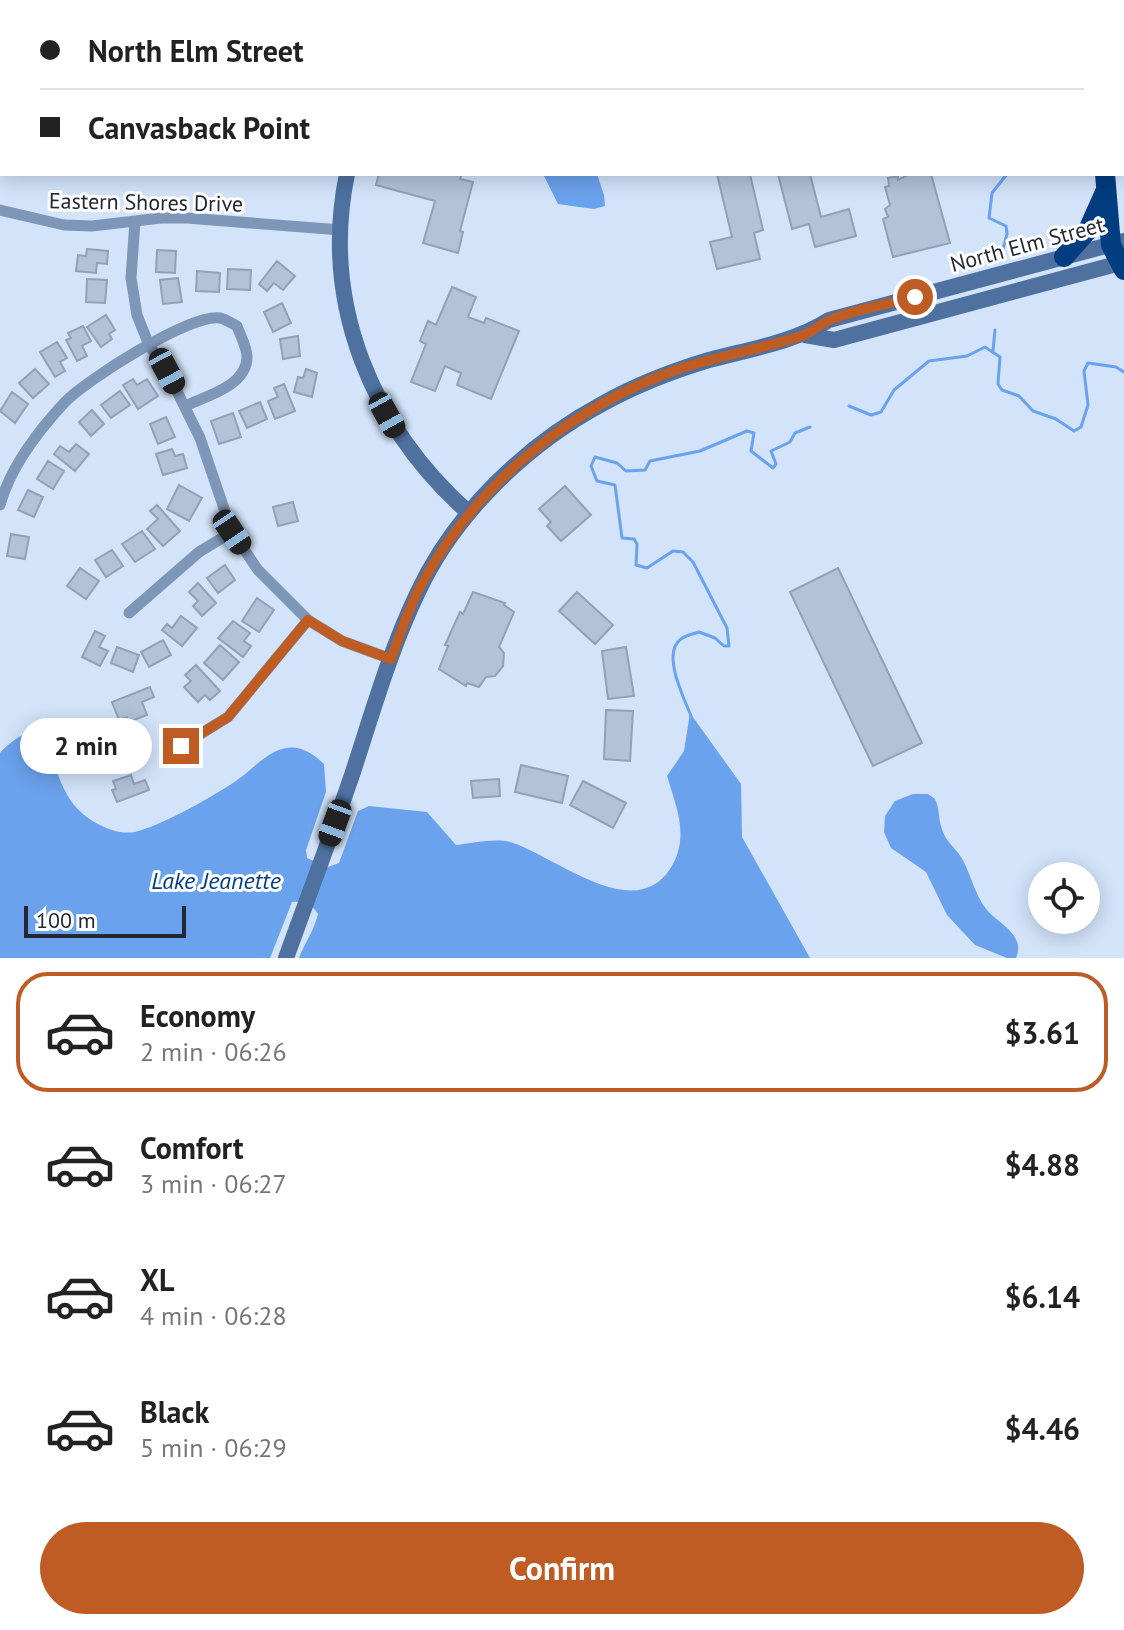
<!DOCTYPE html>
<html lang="en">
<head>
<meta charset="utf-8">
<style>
	body { margin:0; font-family:"PT Sans",sans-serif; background:#f2f2f2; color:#222; height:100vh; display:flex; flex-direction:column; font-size:30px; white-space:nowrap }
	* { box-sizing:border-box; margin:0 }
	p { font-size:26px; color:#767676 }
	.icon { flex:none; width:44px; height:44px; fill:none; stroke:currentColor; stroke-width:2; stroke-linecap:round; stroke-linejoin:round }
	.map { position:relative; height:958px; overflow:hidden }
	.panel { display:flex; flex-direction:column; background:#fff; flex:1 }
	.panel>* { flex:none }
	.hud { position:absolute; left:0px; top:0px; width:1124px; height:176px; box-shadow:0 4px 20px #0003; display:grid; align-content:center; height:176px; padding:0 40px; background:#fff }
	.fabs { position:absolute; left:1028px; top:862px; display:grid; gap:16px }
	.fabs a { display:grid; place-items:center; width:72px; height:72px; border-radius:50%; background:#fff; box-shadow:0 4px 20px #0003; font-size:40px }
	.scale { position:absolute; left:24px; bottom:20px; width:162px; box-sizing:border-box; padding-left:8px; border:4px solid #232932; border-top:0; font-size:22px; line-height:28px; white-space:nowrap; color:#232932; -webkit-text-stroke:6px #fff; paint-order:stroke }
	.end { position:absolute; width:36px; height:36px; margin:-18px; border:10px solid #bf5c24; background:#fff; box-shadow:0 0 0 4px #fff }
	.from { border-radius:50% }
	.bubble { position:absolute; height:56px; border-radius:28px; background:#fff; box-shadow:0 4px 20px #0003; font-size:26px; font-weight:800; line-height:56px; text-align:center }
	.car { position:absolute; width:24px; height:48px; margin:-24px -12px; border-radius:10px; box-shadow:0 0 6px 2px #0007; background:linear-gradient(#222 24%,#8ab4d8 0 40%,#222 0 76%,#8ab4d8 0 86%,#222 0) }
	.hud b { display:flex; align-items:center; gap:28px; height:76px; font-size:30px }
	.hud b+b { border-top:2px solid #e0e0e0 }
	.hud i { width:20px; height:20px; background:#222 }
	ul { padding:14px 0 0; list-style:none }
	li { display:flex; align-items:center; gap:24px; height:120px; margin:0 16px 12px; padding:0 24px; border:4px solid transparent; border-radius:32px }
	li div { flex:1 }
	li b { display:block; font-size:30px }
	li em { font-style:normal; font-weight:800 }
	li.active { border-color:#bf5c24 }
	li>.icon { width:72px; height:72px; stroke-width:1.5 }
	.button { display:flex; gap:16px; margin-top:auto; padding:16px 40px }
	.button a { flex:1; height:92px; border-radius:48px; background:#bf5c24; color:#fff; font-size:32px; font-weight:800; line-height:92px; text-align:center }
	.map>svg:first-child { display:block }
	.water { fill:#6ba2ed }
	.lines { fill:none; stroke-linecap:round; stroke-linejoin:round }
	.stream { stroke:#6ba2ed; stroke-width:3 }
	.building { fill:#b1c2d9; stroke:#91a1b7; stroke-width:2 }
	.street { stroke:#7e96b7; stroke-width:11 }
	.secondary { stroke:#4e71a0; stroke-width:16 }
	.highway { stroke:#023d7f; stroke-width:20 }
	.route { stroke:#bf5c24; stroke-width:10 }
	.labels { text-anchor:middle; stroke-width:6; stroke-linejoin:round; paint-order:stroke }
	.street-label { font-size:22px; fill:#232932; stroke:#fff }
	.water-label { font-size:24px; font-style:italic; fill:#053f81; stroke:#fff }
</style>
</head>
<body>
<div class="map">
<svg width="1124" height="958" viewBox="0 0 1124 958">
	<rect width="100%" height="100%" fill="#d2e3fa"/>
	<!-- water -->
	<path class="water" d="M543,174H597L604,195L605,206L594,209L558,204Z
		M690,713L741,784L742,837L810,958H299C305,942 314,931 318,914C311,903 304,901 292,902L270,958H0V753C10,742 33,722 46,740C50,746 52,756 54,763C63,791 73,812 100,825C112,831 122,834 135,832C161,826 218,794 240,778C254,768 268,751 286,748C300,745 314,754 324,764L326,792L306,850L307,858L328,867L339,863L358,811L369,806L427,812L456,845C472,843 495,838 510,842C554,855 633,925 670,869C690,838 677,809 667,776L684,751Z
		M913,794H928L935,799C940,809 938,819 942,829C945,840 952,845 959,854C971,871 973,893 987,910C999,924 1026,935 1016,958H1007L975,945L947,915L926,872L891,848L884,832L885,816L895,801Z"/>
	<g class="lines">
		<!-- stream -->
		<path class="stream" d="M966,0L967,2
			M1003,249L1007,234L1006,226L989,218L992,193L1007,174
			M993,351L995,330
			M849,406L871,415L881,412L894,390L929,361L967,356L985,347L1000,357L998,384L1002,390L1019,396L1033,411L1056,419L1074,431L1081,427L1088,405L1084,371L1088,363L1116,367L1124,372
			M691,716C684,698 661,653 681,639C686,635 694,634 699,632L715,638L724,646H729L727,628L693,562L683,552L673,551L647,568L636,565L637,544L634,539L622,538L615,485L597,481L591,466L595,457L617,463L626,471L645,470L650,461L700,451L747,431L754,433L751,451L773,468L776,464L771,451L790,442L795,433L810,427"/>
	</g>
	<!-- building -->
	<path class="building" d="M379,174H462L460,179L473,182L460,231L463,232L458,253L423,243L435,201L376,185Z
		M717,174H750L763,230L754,233L760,259L717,269L710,242L732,237Z
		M778,174H810L821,217L849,209L856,236L815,247L809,224L792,229Z
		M910,174H931L950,243L893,257L883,219L888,217L885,209L890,205L885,187L889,186L888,178L898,176V180Z
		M87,249L108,251L107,264L97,263L96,273L76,271L78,255L86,256Z
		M157,250L176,251L175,273L156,272Z
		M277,261L295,276L283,290L274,283L267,291L259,284Z
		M228,269L251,270L250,290L227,289Z
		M197,271L220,273L219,292L196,291Z
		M178,278L182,302L163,304L160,280Z
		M87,279L107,280L105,303L86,302Z
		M452,287L476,297L468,317L484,323L486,318L519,331L491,399L457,385L461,373L445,366L435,391L411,382L426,344L420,341L428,321L436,325Z
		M282,303L291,323L273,332L264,312Z
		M106,315L115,330L109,334L112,339L101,347L87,327Z
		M83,326L91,341L82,346L87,356L77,361L66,340L71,338L68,333Z
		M298,336L300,356L283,359L280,339Z
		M57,342L67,358L60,362L65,371L55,377L40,352Z
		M35,369L49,384L33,398L19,383Z
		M306,369L317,373L312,397L294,392L298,377L303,378Z
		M133,379L137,385L147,379L158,396L138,409L123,385Z
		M284,384L295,411L275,419L268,401L278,397L274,388Z
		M120,391L130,405L111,418L101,405Z
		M12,392L28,404L15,423L0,411Z
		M260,402L267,419L247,428L239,411Z
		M92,410L104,424L91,436L79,422Z
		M233,413L241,437L219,444L211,421Z
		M166,417L175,437L158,444L150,424Z
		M76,444L89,454L75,471L54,454L60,446L69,452Z
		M172,449L175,456L183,454L187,468L163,475L156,454Z
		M48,461L64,471L53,489L37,479Z
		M179,485L202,498L189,521L167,509Z
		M565,486L591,515L561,541L547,526L551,522L539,509Z
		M28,490L43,497L34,517L18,510Z
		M293,502L298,521L278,526L273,507Z
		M157,505L180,531L163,546L147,529L158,519L150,511Z
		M142,531L155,549L135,562L122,544Z
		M11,534L29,537L25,559L7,556Z
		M112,550L123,566L106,577L95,560Z
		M225,565L235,580L218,593L207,578Z
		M80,568L99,581L86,599L67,586Z
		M838,568L922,743L873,766L790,592Z
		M198,583L216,603L202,616L193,606L198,601L189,592Z
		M473,592L505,603L504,605L514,612L499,647L504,653L503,666L495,676L486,677L479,687L467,683L466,686L439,669L448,646L445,645L460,612L463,614Z
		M577,592L613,625L595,644L559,611Z
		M257,598L274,610L259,632L242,621Z
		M181,616L197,628L182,646L162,630L167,624L172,628Z
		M233,621L250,633L244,641L251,646L243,657L218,638Z
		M95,631L105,636L99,647L108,651L100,666L82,657Z
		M163,640L171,655L149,667L141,652Z
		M220,645L239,662L223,680L204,663Z
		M117,647L139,655L133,672L111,663Z
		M626,647L634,696L608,699L602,651Z
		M196,665L220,691L210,700L205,695L198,702L184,687L191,681L185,675Z
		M150,687L154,697L142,702L147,715L129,722L127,717L119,720L112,702Z
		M606,710L633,711L630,761L604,759Z
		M121,730L124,746L132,750L142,747L144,760L111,767L103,735Z
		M521,765L568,776L562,803L515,792Z
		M131,775L134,784L145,780L149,790L117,802L112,790L116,789L113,781Z
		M499,779L500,796L473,798L471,781Z
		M583,781L626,803L613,828L570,805Z"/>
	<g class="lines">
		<!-- street -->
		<path class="street" d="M0,56H2
			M0,210L64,225L92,226L161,218H187L341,230
			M135,221L131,278L137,315L149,345L167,371L200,438L232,532L258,570L308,620L342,641L391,659
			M0,505C10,468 39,430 65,402C86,380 191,313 220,318C226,319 232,324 237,326C240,335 247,347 247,357C247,386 206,396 185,406
			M129,613L199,552L232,532
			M181,746L228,717L308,620"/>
		<!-- secondary -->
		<path class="secondary" d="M413,2L414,0
			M347,174C320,304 373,428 469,513
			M805,335L834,340L1124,262
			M286,958C308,897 331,836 352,775C372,714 390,650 418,592C455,513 526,445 602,404C636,385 672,371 709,360C750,349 792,343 829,320L1124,241"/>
		<!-- highway -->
		<path class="highway" d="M1122,27L1124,21
			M1105,174L1111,245L1124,270
			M1064,257L1088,230L1105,192"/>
	</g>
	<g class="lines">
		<!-- route -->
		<path class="route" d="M181,746L228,717L308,620L342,641L391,659C400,635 408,610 420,587C475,485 570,407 679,369C719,356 761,349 801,336C811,333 819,325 828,321C854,309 887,305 915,297"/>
	</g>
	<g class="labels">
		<!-- street labels -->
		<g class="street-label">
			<text transform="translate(146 202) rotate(1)" y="8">Eastern Shores Drive</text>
			<text transform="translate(1027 244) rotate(-15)" y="8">North Elm Street</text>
		</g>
		<!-- water labels -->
		<g class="water-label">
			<text x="216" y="889">Lake Jeanette</text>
		</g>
	</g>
</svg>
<div class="fabs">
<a><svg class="icon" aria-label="locate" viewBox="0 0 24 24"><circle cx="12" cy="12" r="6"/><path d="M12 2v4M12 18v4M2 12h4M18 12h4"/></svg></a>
</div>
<div class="scale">100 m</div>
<i class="end from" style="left:915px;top:297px"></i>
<i class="end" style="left:181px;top:746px"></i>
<div class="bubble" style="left:20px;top:718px;width:132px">2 min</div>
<i class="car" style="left:167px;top:371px;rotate:152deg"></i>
<i class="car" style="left:387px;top:415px;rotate:151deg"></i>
<i class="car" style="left:232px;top:532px;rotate:146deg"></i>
<i class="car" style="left:335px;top:823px;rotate:200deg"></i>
<div class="hud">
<b><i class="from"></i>North Elm Street</b>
<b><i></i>Canvasback Point</b>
</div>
</div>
<section class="panel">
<ul>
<li class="active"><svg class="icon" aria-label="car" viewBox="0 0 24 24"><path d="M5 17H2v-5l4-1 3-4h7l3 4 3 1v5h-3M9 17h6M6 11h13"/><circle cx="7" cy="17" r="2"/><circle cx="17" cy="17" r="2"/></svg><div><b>Economy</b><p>2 min · 06:26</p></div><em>$3.61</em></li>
<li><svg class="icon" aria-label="car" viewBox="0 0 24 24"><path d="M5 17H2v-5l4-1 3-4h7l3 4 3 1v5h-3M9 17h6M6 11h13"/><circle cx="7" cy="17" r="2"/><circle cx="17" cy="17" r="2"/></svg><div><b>Comfort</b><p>3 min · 06:27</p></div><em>$4.88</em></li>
<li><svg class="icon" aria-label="car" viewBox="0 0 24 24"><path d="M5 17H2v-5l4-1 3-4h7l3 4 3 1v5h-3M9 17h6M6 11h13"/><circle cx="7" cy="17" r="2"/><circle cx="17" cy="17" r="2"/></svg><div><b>XL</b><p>4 min · 06:28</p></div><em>$6.14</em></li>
<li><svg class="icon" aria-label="car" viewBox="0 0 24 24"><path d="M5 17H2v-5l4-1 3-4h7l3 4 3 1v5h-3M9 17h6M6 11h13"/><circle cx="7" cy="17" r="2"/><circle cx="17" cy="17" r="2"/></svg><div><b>Black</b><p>5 min · 06:29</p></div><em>$4.46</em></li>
</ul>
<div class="button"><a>Confirm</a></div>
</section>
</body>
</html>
